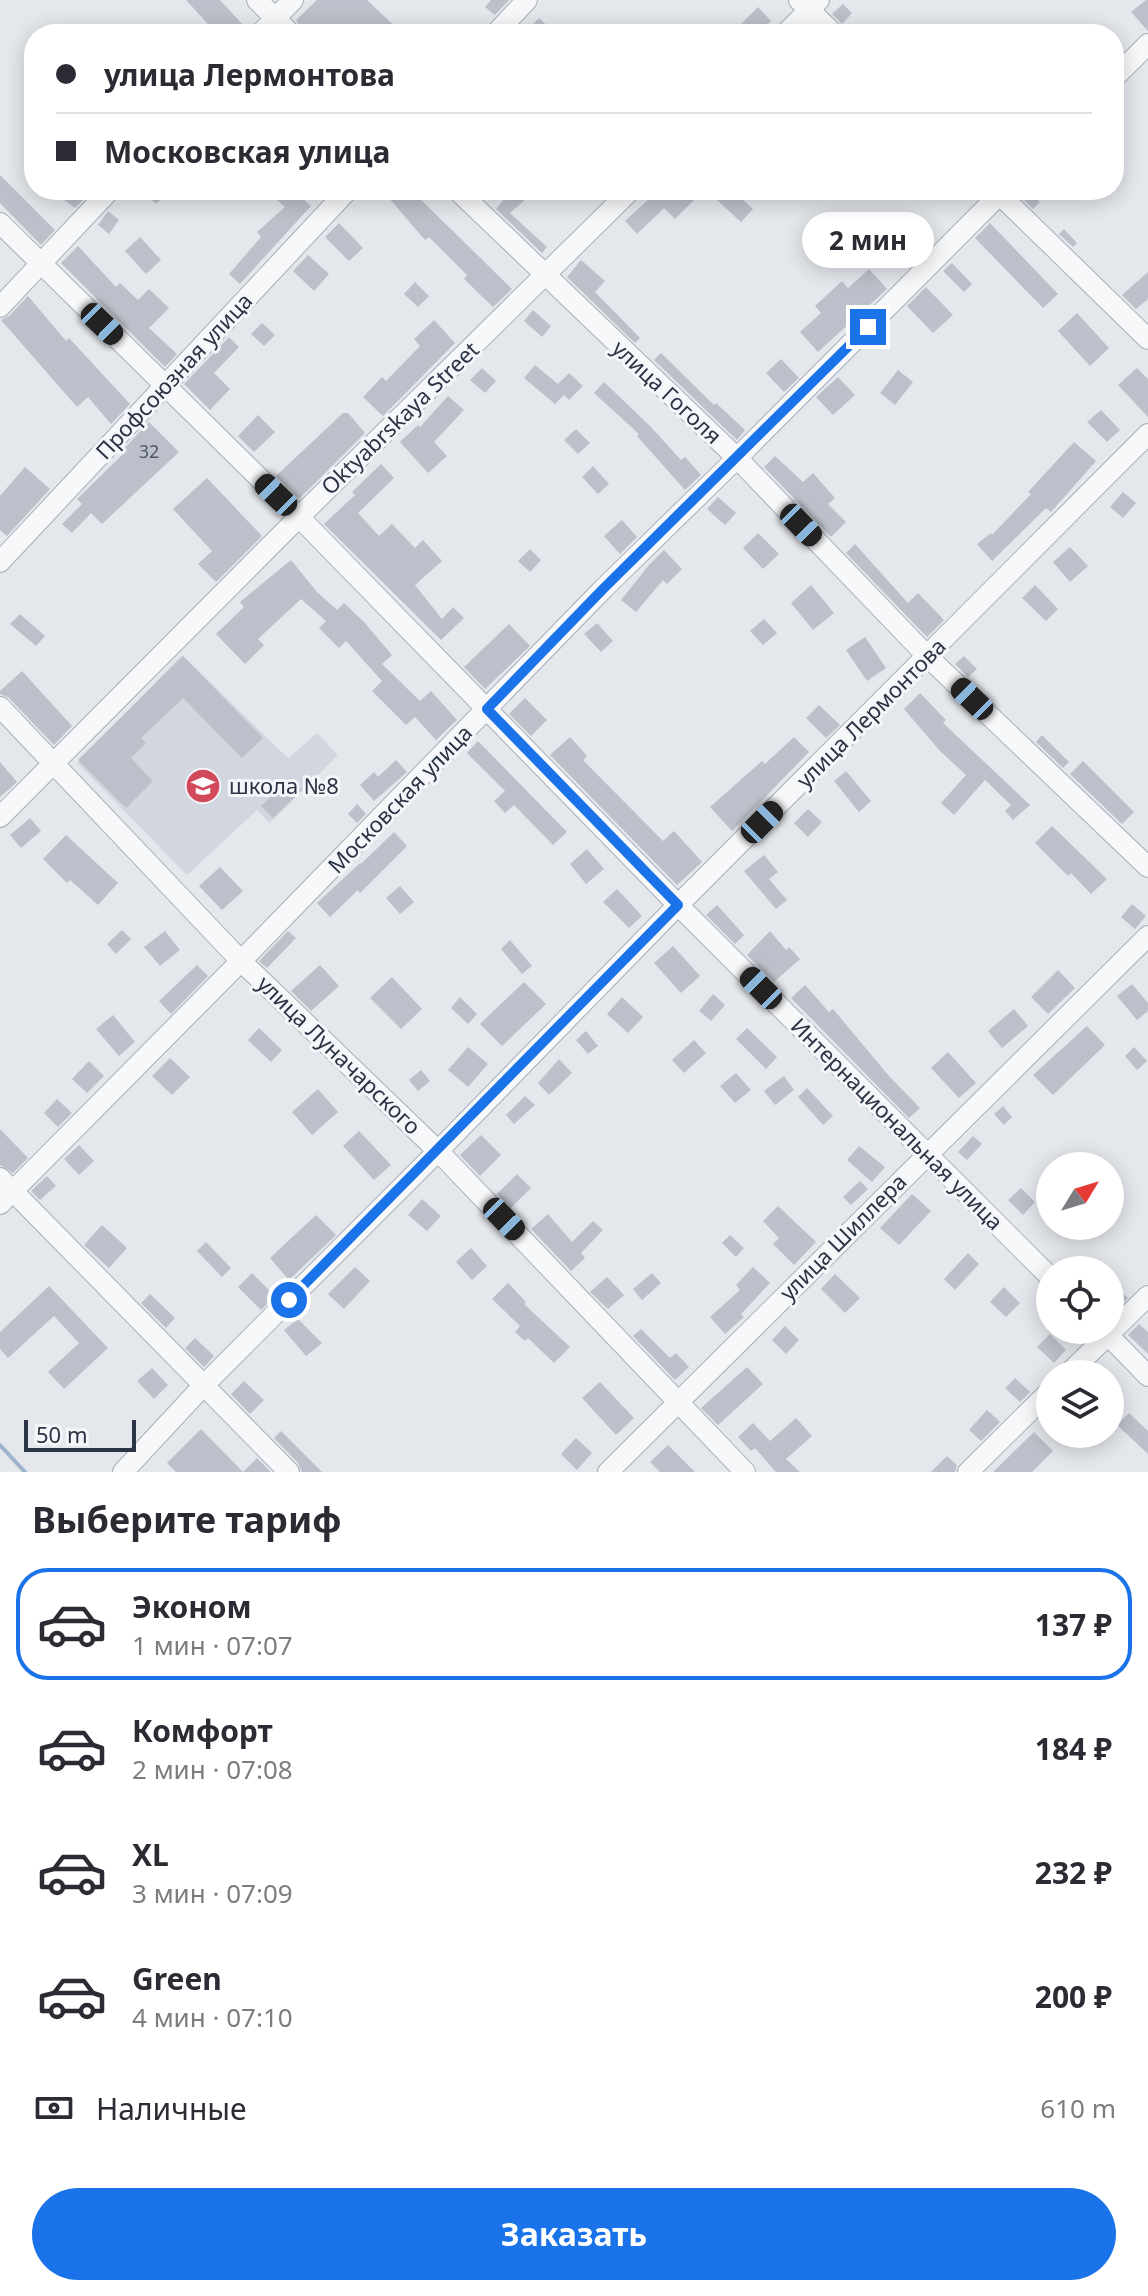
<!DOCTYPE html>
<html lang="ru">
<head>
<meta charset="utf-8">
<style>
	body { margin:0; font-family:"Noto Sans",sans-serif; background:#f7f7f7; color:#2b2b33; height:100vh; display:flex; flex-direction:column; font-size:30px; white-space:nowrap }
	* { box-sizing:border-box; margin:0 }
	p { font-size:26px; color:#7c7c81 }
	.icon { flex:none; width:44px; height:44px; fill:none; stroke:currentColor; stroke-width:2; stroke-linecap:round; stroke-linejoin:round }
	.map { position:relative; height:1472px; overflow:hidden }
	.sheet { display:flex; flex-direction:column; background:#fff; flex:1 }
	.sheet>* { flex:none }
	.banner { position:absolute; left:24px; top:24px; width:1100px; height:176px; border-radius:32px; box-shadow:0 4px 20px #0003; display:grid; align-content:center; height:176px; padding:0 32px; background:#fff }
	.needle { width:52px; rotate:52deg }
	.controls { position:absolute; left:1036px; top:1152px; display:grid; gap:16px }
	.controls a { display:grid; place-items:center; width:88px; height:88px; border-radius:50%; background:#fff; box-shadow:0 4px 20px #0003; font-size:40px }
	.scale { position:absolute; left:24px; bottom:20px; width:112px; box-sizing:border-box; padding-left:8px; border:4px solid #2b3445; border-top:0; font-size:22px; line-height:28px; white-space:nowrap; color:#2b3445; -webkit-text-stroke:6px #f4f6f9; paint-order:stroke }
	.end { position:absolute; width:36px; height:36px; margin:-18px; border:10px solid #1a73e8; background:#fff; box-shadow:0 0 0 4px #fff }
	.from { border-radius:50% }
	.bubble { position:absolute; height:56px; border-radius:28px; background:#fff; box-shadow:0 4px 20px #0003; font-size:26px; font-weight:700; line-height:56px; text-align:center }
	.car { position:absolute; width:24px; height:48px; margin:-24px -12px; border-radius:10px; box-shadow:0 0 6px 2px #0007; background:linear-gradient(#222 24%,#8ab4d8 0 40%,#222 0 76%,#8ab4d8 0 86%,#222 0) }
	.banner b { display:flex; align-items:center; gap:28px; height:76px; font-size:30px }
	.banner b+b { border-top:2px solid #e1e1e2 }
	.banner i { width:20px; height:20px; background:#2b2b33 }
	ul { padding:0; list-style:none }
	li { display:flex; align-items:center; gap:24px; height:112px; margin:0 16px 12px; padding:0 16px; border:4px solid transparent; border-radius:32px }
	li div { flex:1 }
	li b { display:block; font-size:30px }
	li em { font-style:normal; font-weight:700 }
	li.current { border-color:#1a73e8 }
	li>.icon { width:72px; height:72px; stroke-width:1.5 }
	h2 { padding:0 32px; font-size:36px; line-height:96px }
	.pay { display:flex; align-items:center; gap:20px; height:88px; padding:0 32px; font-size:30px }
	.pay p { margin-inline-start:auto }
	.button { display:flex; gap:16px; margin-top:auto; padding:16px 32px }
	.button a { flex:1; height:92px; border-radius:48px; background:#1a73e8; color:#fff; font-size:32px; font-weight:700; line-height:92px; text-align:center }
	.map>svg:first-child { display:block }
	.built { fill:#d2d6de }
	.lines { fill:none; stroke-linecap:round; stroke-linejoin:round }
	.stream { stroke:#9fb4cc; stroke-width:4 }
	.building { fill:#bbc0ca }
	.minor-casing { stroke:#a9aeb7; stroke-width:22 }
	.minor { stroke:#f7f8fa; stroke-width:20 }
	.route { stroke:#1a73e8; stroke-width:10 }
	.labels { text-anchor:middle; stroke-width:6; stroke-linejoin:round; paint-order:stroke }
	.number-label { font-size:18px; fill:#4f5766 }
	.street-label { font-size:22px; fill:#2b3445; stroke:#f4f6f9 }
	.poi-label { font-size:22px; fill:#2b3445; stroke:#f4f6f9; text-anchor:start }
</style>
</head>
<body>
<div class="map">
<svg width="1148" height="1472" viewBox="0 0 1148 1472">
	<rect width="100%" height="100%" fill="#e4e7ec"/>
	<!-- built -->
	<path class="built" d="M182,655L288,758L317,733L338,755L270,823L257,810L187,875L77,763Z"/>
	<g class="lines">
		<!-- stream -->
		<path class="stream" d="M0,1445L25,1472"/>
	</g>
	<!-- building -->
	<path class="building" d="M186,0H220L244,26L235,34H217Z
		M317,0H367L403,34H304L296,20Z
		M491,0H509L495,15L485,7Z
		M1146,0H1148V31L1131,12Z
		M843,4L852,13L842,24L832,14Z
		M758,7L771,21L758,34H751L741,24Z
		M539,18L556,34H523Z
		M0,175L55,230L41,245L0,203Z
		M72,190L84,199L75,208L64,200Z
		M141,190H170L156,204Z
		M266,190H293L311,206L240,284L229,274L261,237L257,232L285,207Z
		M382,190H411L512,289L493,307L464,279L467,275L429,237L425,240Z
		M511,190H536L510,213L547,247L542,253L496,209Z
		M646,190H704L675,219L664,208L637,234L625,221L652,196Z
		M706,190H732L753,209L741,222Z
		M1024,190H1028L1040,202L1033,209L1019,195Z
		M108,211L119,220L109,234L98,225Z
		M339,223L363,248L349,261L325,237Z
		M990,223L1058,294L1043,308L975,238Z
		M1064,229L1077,243L1073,247L1059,234Z
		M140,237L161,260L146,274L125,251Z
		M78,246L116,287L120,283L138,300L149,289L169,308L149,328L177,354L165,367L61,263Z
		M308,255L329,274L314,291L293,271Z
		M581,260L605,281L595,292L640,338L635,343L567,277Z
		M952,263L972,284L964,292L943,271Z
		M869,269L887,289L818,352L800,332L821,313L815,306L842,281L848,288Z
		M1148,272V299L1136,309L1122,295Z
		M415,282L429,296L418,307L404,294Z
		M926,287L953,315L933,333L907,306Z
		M28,296L66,341L69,338L130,404L111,424L88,397L77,407L1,320L9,316Z
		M533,310L551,326L542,337L524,321Z
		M1077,313L1109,348L1090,366L1058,331Z
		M434,320L455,343L383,416L363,397L382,377L386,381L420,346L414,339Z
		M262,323L275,335L264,346L251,334Z
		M229,337L239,347L214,373L230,389L210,410L184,384Z
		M661,353L714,405L716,403L745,430L737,440L654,360Z
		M781,359L799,378L784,392L766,373Z
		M535,365L558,384L569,373L583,386L569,400L564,395L555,404L524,378Z
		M482,368L496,381L485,393L470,380Z
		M1137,368L1148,379V417L1118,385Z
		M898,370L913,382L895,405L880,393Z
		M838,377L855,395L833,415L816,397Z
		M604,382L650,426L681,460L685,457L701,475L685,490L637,436L639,434L594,393Z
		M448,396L464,410L434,442L447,456L428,473L400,442L418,425L420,427Z
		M1101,410L1120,430L1107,442L1087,422Z
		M343,413H348L365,433L299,499L276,476Z
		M258,415L275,432L254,452L238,436Z
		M149,422L179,452L102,524L91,513L72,533L62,524L82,504L77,499L122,455L120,453Z
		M576,429L590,443L578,454L564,440Z
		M1074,442L1096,461L1051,512L1046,508L992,561L977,544L991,533L992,535L1031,494L1028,492Z
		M775,456L803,482L813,473L835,498L828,504L846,522L831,537L764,467Z
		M381,464L394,478L358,513L379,536L392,524L415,548L423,540L442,561L415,585L442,619L453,607L464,618L441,640L324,524L355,495L352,492Z
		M593,466L609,484L598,494L582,477Z
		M25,467L50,489L7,536L0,530V496Z
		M207,478L262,536L216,582L198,564L212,551L173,509Z
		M1123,492L1136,503L1123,518L1110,507Z
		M718,497L736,513L725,525L707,509Z
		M622,520L637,537L620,554L604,536Z
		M758,533L779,554L763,569L743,548Z
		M855,544L908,603L918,593L944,620L927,637L846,553Z
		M1070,547L1088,566L1070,582L1053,562Z
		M530,549L541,560L530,572L518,561Z
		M664,550L682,569L667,584L663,580L636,612L621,600L649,565Z
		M291,560L317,592L337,610L344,603L364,622L392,655L382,664L420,701L431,691L457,720L436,740L415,717L406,725L372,691L382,681L346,641L339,648L319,628L326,621L301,599L258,639L264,645L245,664L216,634L244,607L240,602Z
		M811,585L834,613L813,630L791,603Z
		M1035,585L1058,609L1046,621L1022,598Z
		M20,614L45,636L36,646L10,624Z
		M764,619L777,633L763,645L750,631Z
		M597,623L613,641L601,652L584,634Z
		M509,624L530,646L485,689L464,667Z
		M865,637L886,668L867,681L846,650Z
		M183,656L263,738L242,758L183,698L141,738L146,743L131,758L153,781L126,808L78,760Z
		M964,656L977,669L968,677L955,664Z
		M22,671L72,726L54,745L9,698L0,694V691Z
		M920,693L946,720L943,723L1030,805L1013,820L1005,811L1011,805L985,780L954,815L941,803L966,775L940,751L904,709Z
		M525,698L547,720L531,736L509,714Z
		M819,705L840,725L826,738L806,718Z
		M1042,735L1069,762L1063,768L1036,742Z
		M570,737L587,756L583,760L663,841L674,831L702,862L677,885L550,755Z
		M794,737L809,752L732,831L710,807L762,761L765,764Z
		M478,741L567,832L553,845L514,805L505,813L494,801L505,791L467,753Z
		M396,760L407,772L374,801L360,785L374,772L378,777Z
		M1083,761L1134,812L1122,824L1070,774Z
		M0,762L17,782L0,797Z
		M846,771L871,801L859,812L834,781Z
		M291,778L302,790L273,818L261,806Z
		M357,804L366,814L357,823L348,814Z
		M808,809L822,822L808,837L794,823Z
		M30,818L41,831L21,848L10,835Z
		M1052,826L1107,879L1091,894L1071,873L1068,876L1035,843Z
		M394,832L407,846L360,893L358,890L330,917L317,903L360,863L361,864Z
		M66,835L118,883L98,905L70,880L67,883L43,859Z
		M587,849L604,869L586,884L570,864Z
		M764,855L778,872L769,879L787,900L776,909L744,871Z
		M220,867L243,891L222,910L199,886Z
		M400,886L414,902L400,914L386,898Z
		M617,889L642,916L629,928L603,902Z
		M1132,904L1146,916L1135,929L1121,917Z
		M717,905L744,935L735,944L706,915Z
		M122,930L131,939L116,954L107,944Z
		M165,931L180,950L160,966L144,947Z
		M288,931L296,938L267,968L259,961Z
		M770,931L786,950L789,947L800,959L774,982L747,955Z
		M510,940L532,966L522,974L501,949Z
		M673,946L700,976L681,993L654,963Z
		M197,965L208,976L171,1014L159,1001Z
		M320,965L339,986L311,1011L291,991Z
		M1058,970L1075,988L1048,1014L1031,997Z
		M392,977L422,1009L401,1029L370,998Z
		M524,982L546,1004L502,1046L480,1024Z
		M1132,984L1148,1003V1011L1137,1020L1117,996Z
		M805,985L829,1012L833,1009L889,1076L920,1108L909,1118L791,998Z
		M713,994L725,1005L711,1021L699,1011Z
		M460,997L477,1014L468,1024L451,1008Z
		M622,997L643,1017L628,1033L607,1014Z
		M1014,1009L1028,1026L1002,1048L988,1031Z
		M113,1015L135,1042L119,1056L96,1029Z
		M1087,1026L1105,1045L1053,1095L1033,1075Z
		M259,1028L282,1050L271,1062L248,1040Z
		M747,1028L777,1057L766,1069L736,1039Z
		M586,1031L598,1046L588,1054L576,1040Z
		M694,1040L706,1053L684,1073L672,1060Z
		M468,1047L488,1064L468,1087L448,1070Z
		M1134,1047L1147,1061L1137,1070L1125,1056Z
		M948,1052L976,1083L959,1098L931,1068Z
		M170,1058L190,1077L172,1095L152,1076Z
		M559,1059L572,1073L549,1095L538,1083Z
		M89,1061L104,1076L87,1093L72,1079Z
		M421,1070L430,1081L418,1091L409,1080Z
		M736,1073L751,1090L735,1103L720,1086Z
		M784,1076L794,1090L775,1105L764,1091Z
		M807,1088L833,1116L823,1125L798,1097Z
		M318,1089L338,1112L312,1135L292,1112Z
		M525,1096L535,1105L514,1124L506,1115Z
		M57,1099L72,1113L58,1127L44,1113Z
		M1003,1106L1012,1117L1004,1125L994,1114Z
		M0,1129L28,1158L13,1173L0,1165Z
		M359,1131L391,1165L374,1180L343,1146Z
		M481,1135L501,1155L480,1176L460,1155Z
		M973,1136L982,1144L967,1160L958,1152Z
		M79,1145L94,1161L79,1175L64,1159Z
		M859,1146L885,1167L872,1182L847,1160Z
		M517,1174L531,1188L511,1208L497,1194Z
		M47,1176L56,1186L40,1200L31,1191Z
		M860,1181L868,1189L851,1205L843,1197Z
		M1021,1188L1035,1202L1023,1215L1008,1200Z
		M912,1194L931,1211L899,1245L880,1228Z
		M422,1199L441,1216L427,1231L408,1215Z
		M778,1206L816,1242L794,1265L773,1244L779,1238L763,1221Z
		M548,1214L572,1242L593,1221L603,1230L581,1253L585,1258L571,1271L531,1229Z
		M316,1215L336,1235L289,1280L270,1258Z
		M102,1225L127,1248L109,1268L84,1245Z
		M730,1235L744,1248L736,1257L722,1243Z
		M206,1242L231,1268L222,1277L197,1251Z
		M471,1248L487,1266L472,1280L456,1262Z
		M968,1253L979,1264L955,1290L944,1279Z
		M355,1267L370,1281L344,1309L328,1294Z
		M753,1267L770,1283L741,1314L744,1317L725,1334L710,1317L740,1290L736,1285Z
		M252,1273L275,1296L261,1310L238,1287Z
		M652,1273L661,1283L642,1300L633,1289Z
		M835,1274L860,1298L845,1313L821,1289Z
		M607,1277L624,1295L608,1309L590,1292Z
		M508,1283L526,1302L524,1304L570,1347L554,1363L528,1338L525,1341L515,1332L520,1326L492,1299Z
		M49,1286L108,1348L64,1389L48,1372L79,1343L54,1316L8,1358L0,1349V1332Z
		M1004,1287L1020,1303L1006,1317L990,1302Z
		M1118,1288L1128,1298L1110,1315V1297Z
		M150,1294L175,1318L166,1328L141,1303Z
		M298,1319L322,1343L306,1356L284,1330Z
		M1139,1324L1148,1332V1354L1128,1335Z
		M785,1326L799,1340L786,1354L772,1340Z
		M641,1329L670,1358L676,1353L689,1367L675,1380L633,1336Z
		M1050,1334L1066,1350L1054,1363L1037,1347Z
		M195,1338L214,1356L204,1367L185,1348Z
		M747,1367L763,1384L718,1425L701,1408Z
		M152,1368L168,1385L154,1399L137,1381Z
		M1015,1378L1030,1392L1020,1402L1005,1388Z
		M244,1381L264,1400L250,1414L231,1394Z
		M600,1382L634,1418L616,1435L582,1398Z
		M987,1410L1000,1422L981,1441L969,1430Z
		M1129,1413L1148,1431V1454L1117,1425Z
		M796,1418L812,1436L786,1459L800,1472H776L755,1448L751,1451L738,1437L753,1423L770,1441Z
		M201,1429L243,1472L257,1458L271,1472H176L167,1463Z
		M281,1431L322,1472H302L298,1463L274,1438Z
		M1034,1432L1053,1451L1032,1472H993Z
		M576,1438L592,1453L577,1470L561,1454Z
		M668,1445L695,1472H660L650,1462Z
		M947,1456L957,1465L955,1472H931Z"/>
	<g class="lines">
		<defs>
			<path id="minor" d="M257,0L291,34
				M799,0L834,34
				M260,34L293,0
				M495,34L527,0
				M785,34L819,0
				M1114,78L1148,44
				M457,190L737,458L928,657L1148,867
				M995,190L1148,339
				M0,223L299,517L678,905L1050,1277
				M0,307L110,190
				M0,562L348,190
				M0,707L241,961L438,1151L745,1472
				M0,817L299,517L631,190
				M0,1178L289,1472
				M0,1204L241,961L603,589L737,458L1004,190
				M1103,1330L1148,1376
				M1068,1374L1148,1296
				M123,1472L204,1385L438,1151L678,905L1148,434
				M608,1472L1148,936
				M968,1472L1050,1391"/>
		</defs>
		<!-- minor casing -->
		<use href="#minor" class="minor-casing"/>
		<!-- minor -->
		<use href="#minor" class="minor"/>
	</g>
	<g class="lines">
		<!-- route -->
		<path class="route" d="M289,1300L678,905L487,709L603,589L868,327"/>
	</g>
	<!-- icons -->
	<defs>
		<symbol id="school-disc" viewBox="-11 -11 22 22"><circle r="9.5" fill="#d1495b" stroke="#f4f6f9"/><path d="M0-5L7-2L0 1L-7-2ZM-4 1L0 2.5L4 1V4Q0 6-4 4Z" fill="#fff"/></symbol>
	</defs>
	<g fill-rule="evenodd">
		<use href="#school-disc" x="183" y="766" width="40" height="40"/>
	</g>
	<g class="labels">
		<!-- number labels -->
		<g class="number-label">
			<text x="149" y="458">32</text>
		</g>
		<!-- street labels -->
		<g class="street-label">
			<text transform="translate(174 376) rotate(-47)" y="8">Профсоюзная улица</text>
			<text transform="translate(667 392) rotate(43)" y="8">улица Гоголя</text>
			<text transform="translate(400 418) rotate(-44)" y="8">Oktyabrskaya Street</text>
			<text transform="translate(871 713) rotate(-45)" y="8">улица Лермонтова</text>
			<text transform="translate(400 799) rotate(-46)" y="8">Московская улица</text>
			<text transform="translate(339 1055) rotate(44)" y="8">улица Луначарского</text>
			<text transform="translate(897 1124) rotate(45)" y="8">Интернациональная улица</text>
			<text transform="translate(843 1237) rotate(-45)" y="8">улица Шиллера</text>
		</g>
		<!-- poi labels -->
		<g class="poi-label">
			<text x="229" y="794">школа №8</text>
		</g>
	</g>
</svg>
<div class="controls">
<a><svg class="needle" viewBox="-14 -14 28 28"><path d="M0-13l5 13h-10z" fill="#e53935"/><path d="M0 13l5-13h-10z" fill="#7c7c81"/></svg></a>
<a><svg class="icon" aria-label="locate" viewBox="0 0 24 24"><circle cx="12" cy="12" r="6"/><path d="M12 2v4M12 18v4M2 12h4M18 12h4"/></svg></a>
<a><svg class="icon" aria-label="layers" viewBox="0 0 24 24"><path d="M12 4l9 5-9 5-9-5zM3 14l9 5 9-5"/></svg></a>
</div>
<div class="scale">50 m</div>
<i class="end from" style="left:289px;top:1300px"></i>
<i class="end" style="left:868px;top:327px"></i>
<div class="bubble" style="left:802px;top:212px;width:132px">2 мин</div>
<i class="car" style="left:102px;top:324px;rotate:134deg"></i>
<i class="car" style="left:276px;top:495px;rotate:314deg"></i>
<i class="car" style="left:801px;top:525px;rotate:136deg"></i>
<i class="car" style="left:972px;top:699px;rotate:314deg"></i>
<i class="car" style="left:762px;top:822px;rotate:45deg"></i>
<i class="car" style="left:761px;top:988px;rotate:315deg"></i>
<i class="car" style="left:504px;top:1219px;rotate:136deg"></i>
<div class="banner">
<b><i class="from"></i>улица Лермонтова</b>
<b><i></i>Московская улица</b>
</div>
</div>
<section class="sheet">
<h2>Выберите тариф</h2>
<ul>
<li class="current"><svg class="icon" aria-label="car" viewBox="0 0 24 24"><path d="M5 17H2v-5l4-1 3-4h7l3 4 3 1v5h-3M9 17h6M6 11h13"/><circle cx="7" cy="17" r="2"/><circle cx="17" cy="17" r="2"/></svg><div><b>Эконом</b><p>1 мин · 07:07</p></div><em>137 ₽</em></li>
<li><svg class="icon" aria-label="car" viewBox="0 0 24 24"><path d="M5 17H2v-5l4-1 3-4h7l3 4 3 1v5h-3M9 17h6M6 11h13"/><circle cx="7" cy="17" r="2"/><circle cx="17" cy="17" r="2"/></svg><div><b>Комфорт</b><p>2 мин · 07:08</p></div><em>184 ₽</em></li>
<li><svg class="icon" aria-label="car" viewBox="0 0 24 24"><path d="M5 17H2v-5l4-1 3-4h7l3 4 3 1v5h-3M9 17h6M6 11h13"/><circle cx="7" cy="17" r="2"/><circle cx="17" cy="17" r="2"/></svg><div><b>XL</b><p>3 мин · 07:09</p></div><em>232 ₽</em></li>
<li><svg class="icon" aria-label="car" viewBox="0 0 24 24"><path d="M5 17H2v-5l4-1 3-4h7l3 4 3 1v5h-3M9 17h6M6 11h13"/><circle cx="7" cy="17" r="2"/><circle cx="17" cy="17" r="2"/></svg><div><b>Green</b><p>4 мин · 07:10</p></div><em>200 ₽</em></li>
</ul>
<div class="pay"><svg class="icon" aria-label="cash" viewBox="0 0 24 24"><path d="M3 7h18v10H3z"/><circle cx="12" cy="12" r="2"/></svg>Наличные<p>610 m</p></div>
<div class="button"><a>Заказать</a></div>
</section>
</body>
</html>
